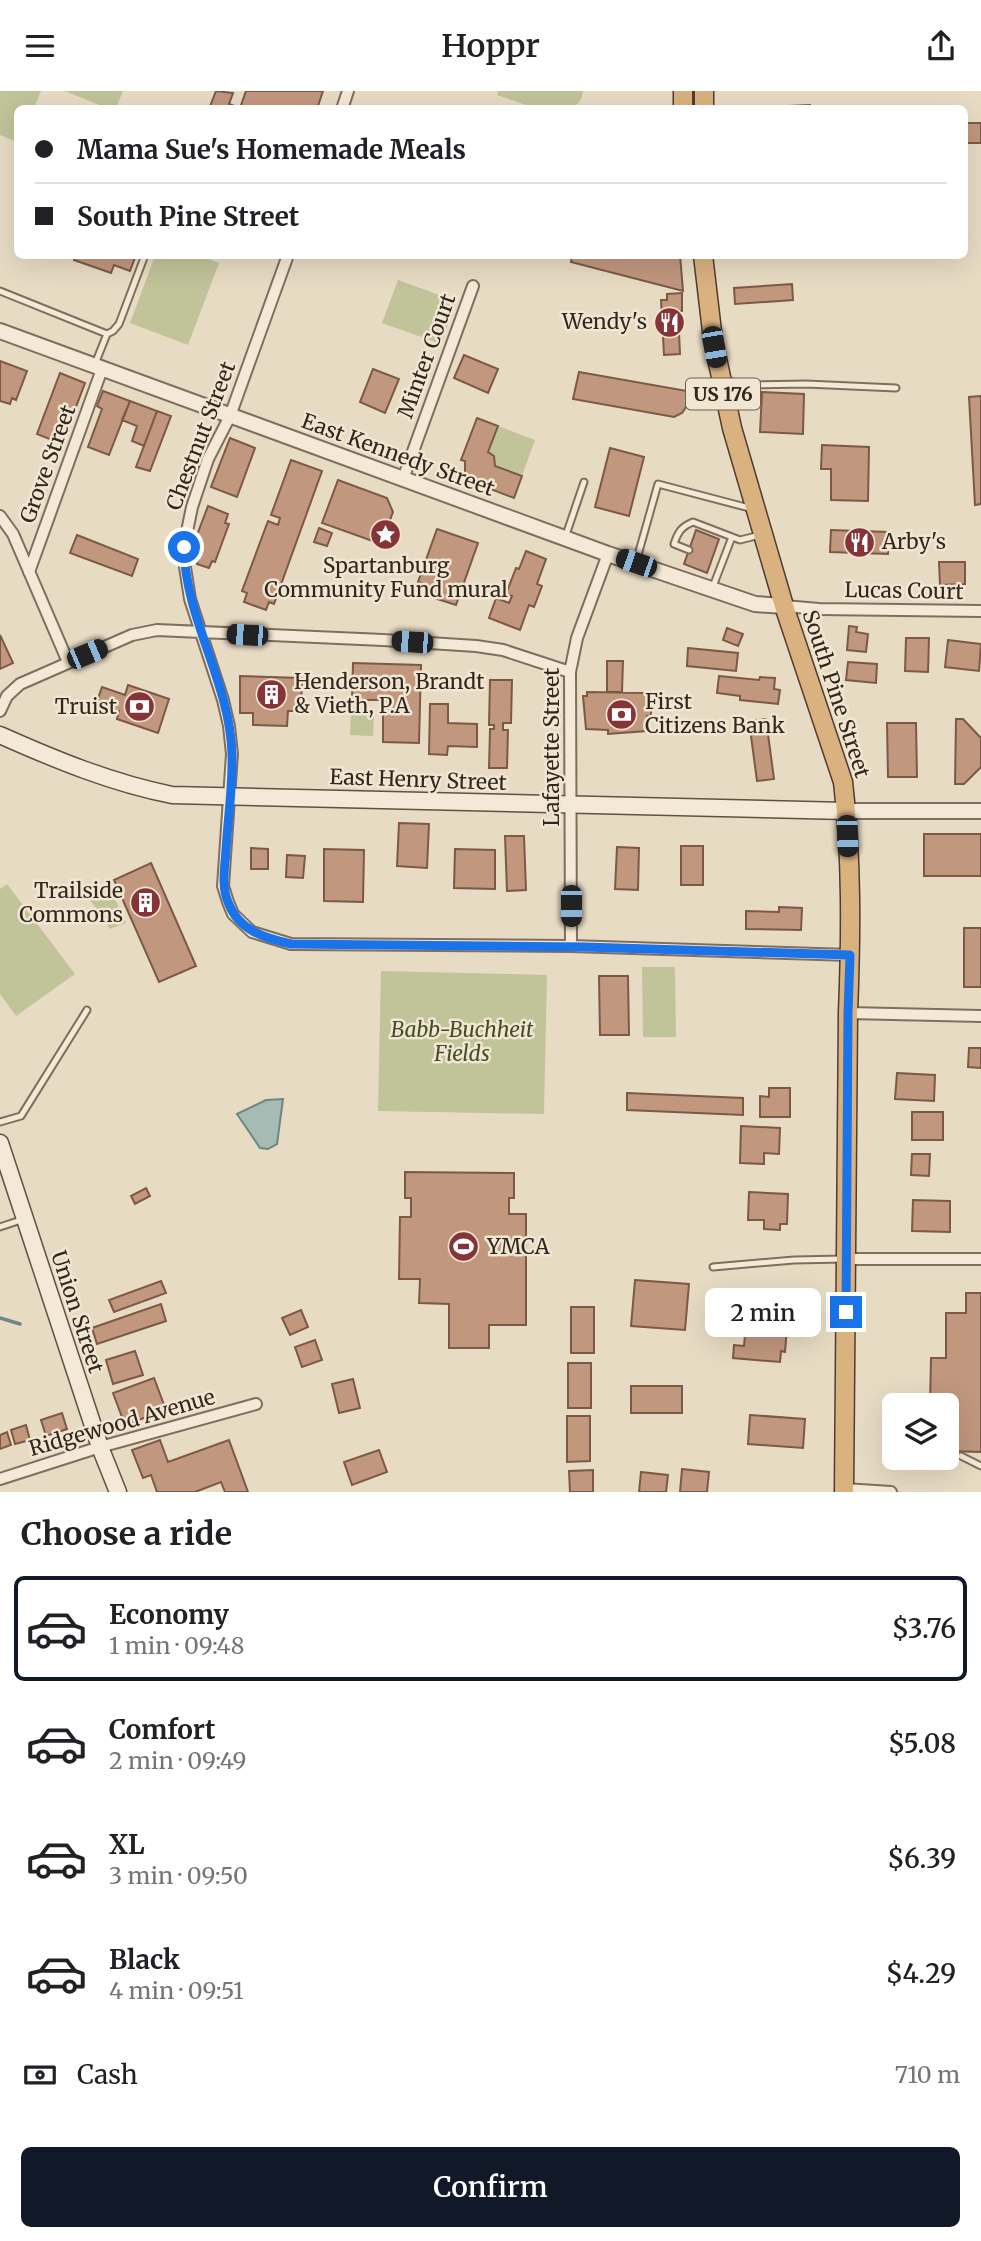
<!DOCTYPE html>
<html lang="en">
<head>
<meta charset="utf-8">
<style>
	body { margin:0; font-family:Merriweather,serif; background:#f6f6f6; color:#202124; height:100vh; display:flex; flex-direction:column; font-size:26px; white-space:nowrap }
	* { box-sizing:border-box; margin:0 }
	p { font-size:23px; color:#757577 }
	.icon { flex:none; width:38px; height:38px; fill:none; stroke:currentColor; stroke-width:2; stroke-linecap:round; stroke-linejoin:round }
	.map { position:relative; height:1401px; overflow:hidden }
	.panel { display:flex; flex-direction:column; background:#fff; flex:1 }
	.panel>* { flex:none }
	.banner { position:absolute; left:14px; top:14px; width:954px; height:154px; border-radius:10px; box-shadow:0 7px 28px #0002; display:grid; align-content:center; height:154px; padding:0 21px; background:#fff }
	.fabs { position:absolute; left:882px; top:1302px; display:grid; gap:14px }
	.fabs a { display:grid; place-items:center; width:77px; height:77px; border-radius:10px; background:#fff; box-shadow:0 7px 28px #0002; font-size:35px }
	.end { position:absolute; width:32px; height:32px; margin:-16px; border:9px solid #1a73e8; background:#fff; box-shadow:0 0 0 4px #fff }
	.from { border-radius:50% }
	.bubble { position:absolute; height:49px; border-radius:10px; background:#fff; box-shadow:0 7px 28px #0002; font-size:23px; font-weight:600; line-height:49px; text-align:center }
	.car { position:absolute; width:21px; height:42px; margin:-21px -10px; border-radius:9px; box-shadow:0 0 5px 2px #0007; background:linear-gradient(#222 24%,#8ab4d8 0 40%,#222 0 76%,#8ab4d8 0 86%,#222 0) }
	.banner b { display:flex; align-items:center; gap:24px; height:66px; font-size:26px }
	.banner b+b { border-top:2px solid #e0e0e0 }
	.banner i { width:18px; height:18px; background:#202124 }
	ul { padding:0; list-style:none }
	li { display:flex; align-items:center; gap:21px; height:105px; margin:0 14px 10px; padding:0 7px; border:4px solid transparent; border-radius:10px }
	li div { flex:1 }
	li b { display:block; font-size:26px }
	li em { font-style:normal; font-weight:600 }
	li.current { border-color:#111827 }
	li>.icon { width:63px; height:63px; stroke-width:1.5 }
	h2 { padding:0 21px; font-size:32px; line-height:84px }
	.pay { display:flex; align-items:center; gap:18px; height:77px; padding:0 21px; font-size:26px }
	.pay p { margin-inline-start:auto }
	.cta { display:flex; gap:14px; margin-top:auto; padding:14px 21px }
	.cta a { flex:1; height:80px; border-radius:10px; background:#111827; color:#fff; font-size:28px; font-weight:600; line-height:80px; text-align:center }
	header { display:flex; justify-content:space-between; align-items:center; height:91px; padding:0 21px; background:#fff; font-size:32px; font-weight:600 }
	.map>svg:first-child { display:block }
	.green { fill:#c1c499 }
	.water { fill:#a5bbb4; stroke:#6d8880; stroke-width:2 }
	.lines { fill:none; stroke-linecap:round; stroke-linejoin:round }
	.stream { stroke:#6d8880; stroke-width:3.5 }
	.building { fill:#c1977e; stroke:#7c5946; stroke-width:2 }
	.service-casing { stroke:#806e5d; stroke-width:9 }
	.minor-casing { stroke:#806e5d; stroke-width:14 }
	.tertiary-casing { stroke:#806e5d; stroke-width:18 }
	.secondary-casing { stroke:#624f40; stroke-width:19 }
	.trunk-casing { stroke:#4e3d30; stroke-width:21 }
	.service { stroke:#f4e9d6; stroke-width:5 }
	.minor { stroke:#f4e9d6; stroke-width:10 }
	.tertiary { stroke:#f4e9d6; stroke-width:14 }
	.secondary { stroke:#f4e9d6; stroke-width:16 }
	.trunk { stroke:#dab280; stroke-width:18 }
	.route { stroke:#1a73e8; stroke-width:9 }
	.labels { text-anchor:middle; stroke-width:5; stroke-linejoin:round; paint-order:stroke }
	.shield { fill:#f0e6d2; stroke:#6b6055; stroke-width:2 }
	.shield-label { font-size:19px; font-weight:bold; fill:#32271f }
	.poi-label { font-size:21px; fill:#32271f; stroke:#f0e6d2; text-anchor:start }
	.street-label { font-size:21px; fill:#32271f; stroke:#f0e6d2 }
	.park-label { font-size:21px; font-style:italic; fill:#444c28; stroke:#f0e6d2 }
</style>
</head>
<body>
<header><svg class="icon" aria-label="menu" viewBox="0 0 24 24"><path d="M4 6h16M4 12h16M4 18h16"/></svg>Hoppr<svg class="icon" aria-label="share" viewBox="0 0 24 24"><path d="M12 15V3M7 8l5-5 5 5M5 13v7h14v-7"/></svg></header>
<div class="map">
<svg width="981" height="1401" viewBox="0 0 981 1401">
	<rect width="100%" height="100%" fill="#e8dbc4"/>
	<!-- green -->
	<path class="green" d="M0,0H41L34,17L18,18L17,51L0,44Z
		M64,0H123L116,17L110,18Z
		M498,0H583C582,4 582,8 579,11C566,30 514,10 497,4Z
		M155,165H200L219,172L188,254L130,232Z
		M398,189L456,210L441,253L382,232Z
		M498,335L535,349L522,385L495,375L494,365L488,361Z
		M351,617L366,618L374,626L373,645L350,644Z
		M7,793L75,883L16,925L0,903V798Z
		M109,795L126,832L110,838L86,803Z
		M642,876H675L676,946H643Z
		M381,880L547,884L544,1023L378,1020Z"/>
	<!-- water -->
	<path class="water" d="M283,1008L277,1053L268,1058L260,1057L237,1023L266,1009Z"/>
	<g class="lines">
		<!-- stream -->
		<path class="stream" d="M0,1227L20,1233"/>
	</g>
	<!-- building -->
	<path class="building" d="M216,0L233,2L229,13L240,17L246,0H323L317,18H209Z
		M810,14L811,18H766V16Z
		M964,32H981V52H964Z
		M75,164H136L130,180L114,174L111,182L74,169Z
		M572,164H680L683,200L571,171Z
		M792,193L793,209L735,213L734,197Z
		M682,202V220H678L680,263L664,264L661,209H667V203Z
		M464,264L498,278L488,302L454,287Z
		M0,270L27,280L16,309L12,307L10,313L0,310Z
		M373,278L399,288L385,322L360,311Z
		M579,281L687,300L686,316L682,322L674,326L573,308Z
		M60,282L85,292L62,353L37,343Z
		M103,300L130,310L109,364L88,356L102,318L97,315Z
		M762,301L804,303L803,343L760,341Z
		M981,305V413L975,414L969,306Z
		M130,310L157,320L144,355L132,350L137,335L122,329Z
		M157,320L171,325L150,380L136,376Z
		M477,327L498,335L488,361L494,365L495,375L522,385L514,407L472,391L473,387L465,381V370L461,369Z
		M230,347L255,357L237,406L211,396Z
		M822,354L869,356L868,410L831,409V378H821Z
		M610,357L644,366L629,425L595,416Z
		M291,369L322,380L274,513L269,511L266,519L244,511L247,502L242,500L268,430L278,434L280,427L271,424Z
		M338,389L387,407L393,421L381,453L322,432Z
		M208,415L228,423L225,432L229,433L215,471L212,470L209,477L197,473L199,466L195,465L199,454L197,444Z
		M319,437L332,442L327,455L314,451Z
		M437,438L478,452L456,514L425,504L428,495L418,491Z
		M696,439L719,448L707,482L684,473Z
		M831,439L889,441L888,463L830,461Z
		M77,444L138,468L132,485L70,462Z
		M526,460L546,468L537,493L542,495L534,516L529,514L520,539L489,527L496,507L509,512L512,505L506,503L516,477L519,478Z
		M939,471H965V493L940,494Z
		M849,535L857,536L856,541L868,543L866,561L847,559Z
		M727,537L743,543L738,555L723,549Z
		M0,544L13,572L0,578Z
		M906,547H929L928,581L905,580Z
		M948,549L981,553L979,580L945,576Z
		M688,557L738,562L736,580L687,575Z
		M607,570H623L622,601H607Z
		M848,571L877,573L876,592L846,589Z
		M353,572L421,574L419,652L383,651V609H352Z
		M240,585L302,587L301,620H288L287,635L253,634V622H240Z
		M719,585L759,589L760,586L775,587L774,598L780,599L778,613L740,609V605L717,602Z
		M490,589H512L511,632H503V639H508L507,677H489L490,638H494V634H489Z
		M128,594L169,608L158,642L117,628L119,620L96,613L102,596L125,604Z
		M587,601L648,602V606H651V625H647V640L608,643V639L586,638L583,605H587Z
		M430,613H448V632L477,633V656L448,655L447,664L429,663Z
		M766,628L774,688L757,690L749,630Z
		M956,628H963L981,647V676L964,693H955Z
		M887,632H916L917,686H888Z
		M399,732L429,733L427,777L397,775Z
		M924,743H981V785H924Z
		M505,745H524L526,799L507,800Z
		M681,755H703V794H681Z
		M617,756L639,757L638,799L615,798Z
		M251,757L268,758V778H251Z
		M324,758L364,759L363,811L324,810Z
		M455,758L495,759V798L454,797Z
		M287,764L305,765L303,787L286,786Z
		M151,772L196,875L159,891L114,789Z
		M779,816L802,817L801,839L746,838V820L779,821Z
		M964,837H981V896H964Z
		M599,885H628L629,944H600Z
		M969,957H981V977L968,976Z
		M897,982L935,984L934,1010L895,1008Z
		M769,997H790V1026H760V1005L769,1006Z
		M627,1002L743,1007V1024L627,1019Z
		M912,1021H943V1049H912Z
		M741,1035L780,1037L779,1063L764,1062V1073L740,1072Z
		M912,1063H930L929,1085L911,1084Z
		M405,1081L514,1082V1107H509V1123H526V1234H489V1257H449V1213L419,1212L420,1188H399L400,1126H411V1107H405Z
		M146,1097L150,1105L135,1113L131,1105Z
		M749,1101L788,1103L787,1133H780V1139L764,1138V1129H748Z
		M913,1109L950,1110V1141L912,1140Z
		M635,1189L689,1193L685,1239L631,1235Z
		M161,1190L166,1202L114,1221L109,1209Z
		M966,1202H981V1361L947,1360V1314H930L931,1267H946V1222H966Z
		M161,1213L166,1230L97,1253L92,1237Z
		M571,1216H594V1262H571Z
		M301,1219L308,1236L290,1244L282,1227Z
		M746,1232L787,1236L785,1261L781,1260L780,1271L733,1267L734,1254L744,1255Z
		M315,1249L322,1269L302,1276L295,1256Z
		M135,1260L143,1284L113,1293L106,1269Z
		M568,1272H591V1317H568Z
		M154,1287L166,1319L125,1334L113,1302Z
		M353,1288L360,1317L339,1322L332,1293Z
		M631,1295H682V1322H631Z
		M62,1322L67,1338L46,1345L41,1329Z
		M750,1324L805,1328L803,1357L748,1353Z
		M567,1325H590V1370L567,1371Z
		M26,1334L30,1349L15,1353L11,1339Z
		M7,1341L11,1354L0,1358V1344Z
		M160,1349L168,1371L229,1349L248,1401H225L221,1391L195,1401H157L151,1384L143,1387L132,1359Z
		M379,1359L387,1381L352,1394L344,1371Z
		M682,1378L709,1381L707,1401H680Z
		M593,1379V1401H570L569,1380Z
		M641,1381L668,1384L666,1401H639Z"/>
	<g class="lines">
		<defs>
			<path id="service" d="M0,200L107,243L95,273
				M107,243L113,240L119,233L145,164
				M726,289L743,294L806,293L896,297
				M566,444L584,391
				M689,459L674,453C678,441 681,436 693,431L740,449L760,444
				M636,471L658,393L753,418
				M712,498L732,446
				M0,1031L21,1025L87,919
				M0,1136L24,1128
				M713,1176L794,1169L844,1168
				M961,1365L981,1375
				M902,1374L924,1367"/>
			<path id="minor" d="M342,18L348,0
				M288,164L230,325L208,368L192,416L184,455L185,476L190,508L223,609L229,635L232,663L223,795L228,811L233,823L252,841L291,853L571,855L850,864
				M403,388L473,195
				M0,425L13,443L68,571
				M29,481L102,278
				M784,515L819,518L981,520
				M0,620L7,605L20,593L132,544L157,539L383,549L476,555L503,559L570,581
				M571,855L570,581L577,547L608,463
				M848,922L981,925
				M847,1168H981
				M0,1388L100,1356L256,1313
				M844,1398L891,1401"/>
			<path id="tertiary" d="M0,240L608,463L755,513L784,515
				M846,720H981"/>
			<path id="secondary" d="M0,644C56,669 112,692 172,704L846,720
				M0,1052L100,1356L118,1401"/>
			<path id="trunk" d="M683,0V18
				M704,18V0
				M703,164L713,249L732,337L784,515L843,691C852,767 851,846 848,922L844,1401"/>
		</defs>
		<!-- service casing -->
		<use href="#service" class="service-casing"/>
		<!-- minor casing -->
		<use href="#minor" class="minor-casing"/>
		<!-- tertiary casing -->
		<use href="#tertiary" class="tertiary-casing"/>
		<!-- secondary casing -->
		<use href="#secondary" class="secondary-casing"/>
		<!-- trunk casing -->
		<use href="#trunk" class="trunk-casing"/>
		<!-- service -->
		<use href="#service" class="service"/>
		<!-- minor -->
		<use href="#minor" class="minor"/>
		<!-- tertiary -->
		<use href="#tertiary" class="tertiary"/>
		<!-- secondary -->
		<use href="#secondary" class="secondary"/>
		<!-- trunk -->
		<use href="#trunk" class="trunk"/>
	</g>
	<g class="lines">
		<!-- route -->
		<path class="route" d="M184,456C185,528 230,591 232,663C233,694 228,727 226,759C225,776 221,794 228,811C238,839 264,847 291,853L584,856L850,864L848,922L846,1221"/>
	</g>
	<!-- icons -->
	<defs>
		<symbol id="restaurant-disc" viewBox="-11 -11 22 22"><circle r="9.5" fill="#873439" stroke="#f0e6d2"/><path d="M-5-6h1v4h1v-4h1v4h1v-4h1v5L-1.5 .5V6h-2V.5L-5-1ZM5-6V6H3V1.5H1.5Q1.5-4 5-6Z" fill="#fff"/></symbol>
		<symbol id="sight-disc" viewBox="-11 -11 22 22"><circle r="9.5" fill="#873439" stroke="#f0e6d2"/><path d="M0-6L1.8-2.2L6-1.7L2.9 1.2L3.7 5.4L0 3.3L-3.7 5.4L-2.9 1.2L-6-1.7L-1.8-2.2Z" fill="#fff"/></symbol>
		<symbol id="building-disc" viewBox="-11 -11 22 22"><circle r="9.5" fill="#873439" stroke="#f0e6d2"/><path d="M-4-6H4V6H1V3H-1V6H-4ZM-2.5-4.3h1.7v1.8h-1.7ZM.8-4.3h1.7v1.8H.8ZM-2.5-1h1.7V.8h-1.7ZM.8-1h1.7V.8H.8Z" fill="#fff"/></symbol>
		<symbol id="bank-disc" viewBox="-11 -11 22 22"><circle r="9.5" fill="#873439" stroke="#f0e6d2"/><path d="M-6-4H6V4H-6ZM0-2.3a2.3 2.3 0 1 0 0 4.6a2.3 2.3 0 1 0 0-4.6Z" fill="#fff"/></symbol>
		<symbol id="stadium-disc" viewBox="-11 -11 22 22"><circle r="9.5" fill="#873439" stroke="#f0e6d2"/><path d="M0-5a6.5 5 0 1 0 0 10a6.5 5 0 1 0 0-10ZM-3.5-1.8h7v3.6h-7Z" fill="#fff"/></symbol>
	</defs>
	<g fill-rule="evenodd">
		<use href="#restaurant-disc" x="652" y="214" width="35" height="35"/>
		<use href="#sight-disc" x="368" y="426" width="35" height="35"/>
		<use href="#restaurant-disc" x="842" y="434" width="35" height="35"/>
		<use href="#building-disc" x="254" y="586" width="35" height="35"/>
		<use href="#bank-disc" x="122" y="598" width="35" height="35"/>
		<use href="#bank-disc" x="604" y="606" width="35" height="35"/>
		<use href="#building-disc" x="128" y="794" width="35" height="35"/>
		<use href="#stadium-disc" x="446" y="1138" width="35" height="35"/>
	</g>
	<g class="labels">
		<!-- shield labels -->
		<rect class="shield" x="686" y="287.5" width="74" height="31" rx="5"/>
		<g class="shield-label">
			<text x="723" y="310">US 176</text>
		</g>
		<!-- poi labels -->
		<g class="poi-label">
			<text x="647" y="238" text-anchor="end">Wendy's</text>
			<text x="882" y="458">Arby's</text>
			<text x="386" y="482" text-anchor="middle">Spartanburg<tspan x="386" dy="24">Community Fund mural</tspan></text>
			<text x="294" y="598">Henderson, Brandt<tspan x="294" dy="24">&amp; Vieth, P.A</tspan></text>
			<text x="645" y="618">First<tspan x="645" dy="24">Citizens Bank</tspan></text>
			<text x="117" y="623" text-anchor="end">Truist</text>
			<text x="123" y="807" text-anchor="end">Trailside<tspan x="123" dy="24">Commons</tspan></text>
			<text x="487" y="1163">YMCA</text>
		</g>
		<!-- street labels -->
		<g class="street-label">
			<text transform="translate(427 265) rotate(-70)" y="7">Minter Court</text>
			<text transform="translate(201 345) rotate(-69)" y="7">Chestnut Street</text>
			<text transform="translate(398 364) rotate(20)" y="7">East Kennedy Street</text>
			<text transform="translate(48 373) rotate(-70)" y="7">Grove Street</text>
			<text transform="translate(904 500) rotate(1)" y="7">Lucas Court</text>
			<text transform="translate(836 603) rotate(72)" y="7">South Pine Street</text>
			<text transform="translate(552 656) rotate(-90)" y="7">Lafayette Street</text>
			<text transform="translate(418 689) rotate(2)" y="7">East Henry Street</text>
			<text transform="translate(77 1221) rotate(72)" y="7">Union Street</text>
			<text transform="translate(122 1332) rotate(-16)" y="7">Ridgewood Avenue</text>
		</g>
		<!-- park labels -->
		<g class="park-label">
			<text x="462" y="946">Babb-Buchheit<tspan x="462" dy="24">Fields</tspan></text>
		</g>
	</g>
</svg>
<div class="fabs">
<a><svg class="icon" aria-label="layers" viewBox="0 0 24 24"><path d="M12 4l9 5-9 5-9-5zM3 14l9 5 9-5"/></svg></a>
</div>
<i class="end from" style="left:184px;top:456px"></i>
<i class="end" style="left:846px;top:1221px"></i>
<div class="bubble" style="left:705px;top:1197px;width:116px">2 min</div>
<i class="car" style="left:714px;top:256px;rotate:170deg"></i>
<i class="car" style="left:636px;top:472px;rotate:289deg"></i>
<i class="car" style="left:247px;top:544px;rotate:273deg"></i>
<i class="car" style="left:412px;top:551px;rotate:274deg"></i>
<i class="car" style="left:87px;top:563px;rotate:67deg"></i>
<i class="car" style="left:847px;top:745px;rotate:178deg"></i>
<i class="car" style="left:571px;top:815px;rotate:180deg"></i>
<div class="banner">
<b><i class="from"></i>Mama Sue's Homemade Meals</b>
<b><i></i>South Pine Street</b>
</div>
</div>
<section class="panel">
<h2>Choose a ride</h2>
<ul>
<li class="current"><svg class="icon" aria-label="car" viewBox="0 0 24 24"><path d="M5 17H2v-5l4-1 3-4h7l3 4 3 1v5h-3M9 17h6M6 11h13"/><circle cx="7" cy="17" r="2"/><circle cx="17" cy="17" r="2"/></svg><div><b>Economy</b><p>1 min · 09:48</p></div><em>$3.76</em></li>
<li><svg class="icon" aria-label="car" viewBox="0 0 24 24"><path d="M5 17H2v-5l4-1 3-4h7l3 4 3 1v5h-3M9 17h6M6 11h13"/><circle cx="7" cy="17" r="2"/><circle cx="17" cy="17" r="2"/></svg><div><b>Comfort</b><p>2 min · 09:49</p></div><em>$5.08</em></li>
<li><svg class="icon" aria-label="car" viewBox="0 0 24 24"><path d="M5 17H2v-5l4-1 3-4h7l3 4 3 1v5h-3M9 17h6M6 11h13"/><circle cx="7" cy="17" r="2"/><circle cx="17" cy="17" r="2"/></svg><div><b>XL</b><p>3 min · 09:50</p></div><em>$6.39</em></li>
<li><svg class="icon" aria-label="car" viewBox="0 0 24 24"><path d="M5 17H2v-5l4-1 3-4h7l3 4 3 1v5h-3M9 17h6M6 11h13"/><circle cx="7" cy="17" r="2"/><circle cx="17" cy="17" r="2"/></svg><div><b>Black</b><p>4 min · 09:51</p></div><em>$4.29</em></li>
</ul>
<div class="pay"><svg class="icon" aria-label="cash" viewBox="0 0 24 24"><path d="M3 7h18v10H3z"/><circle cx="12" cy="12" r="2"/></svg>Cash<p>710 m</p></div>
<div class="cta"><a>Confirm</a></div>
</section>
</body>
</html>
